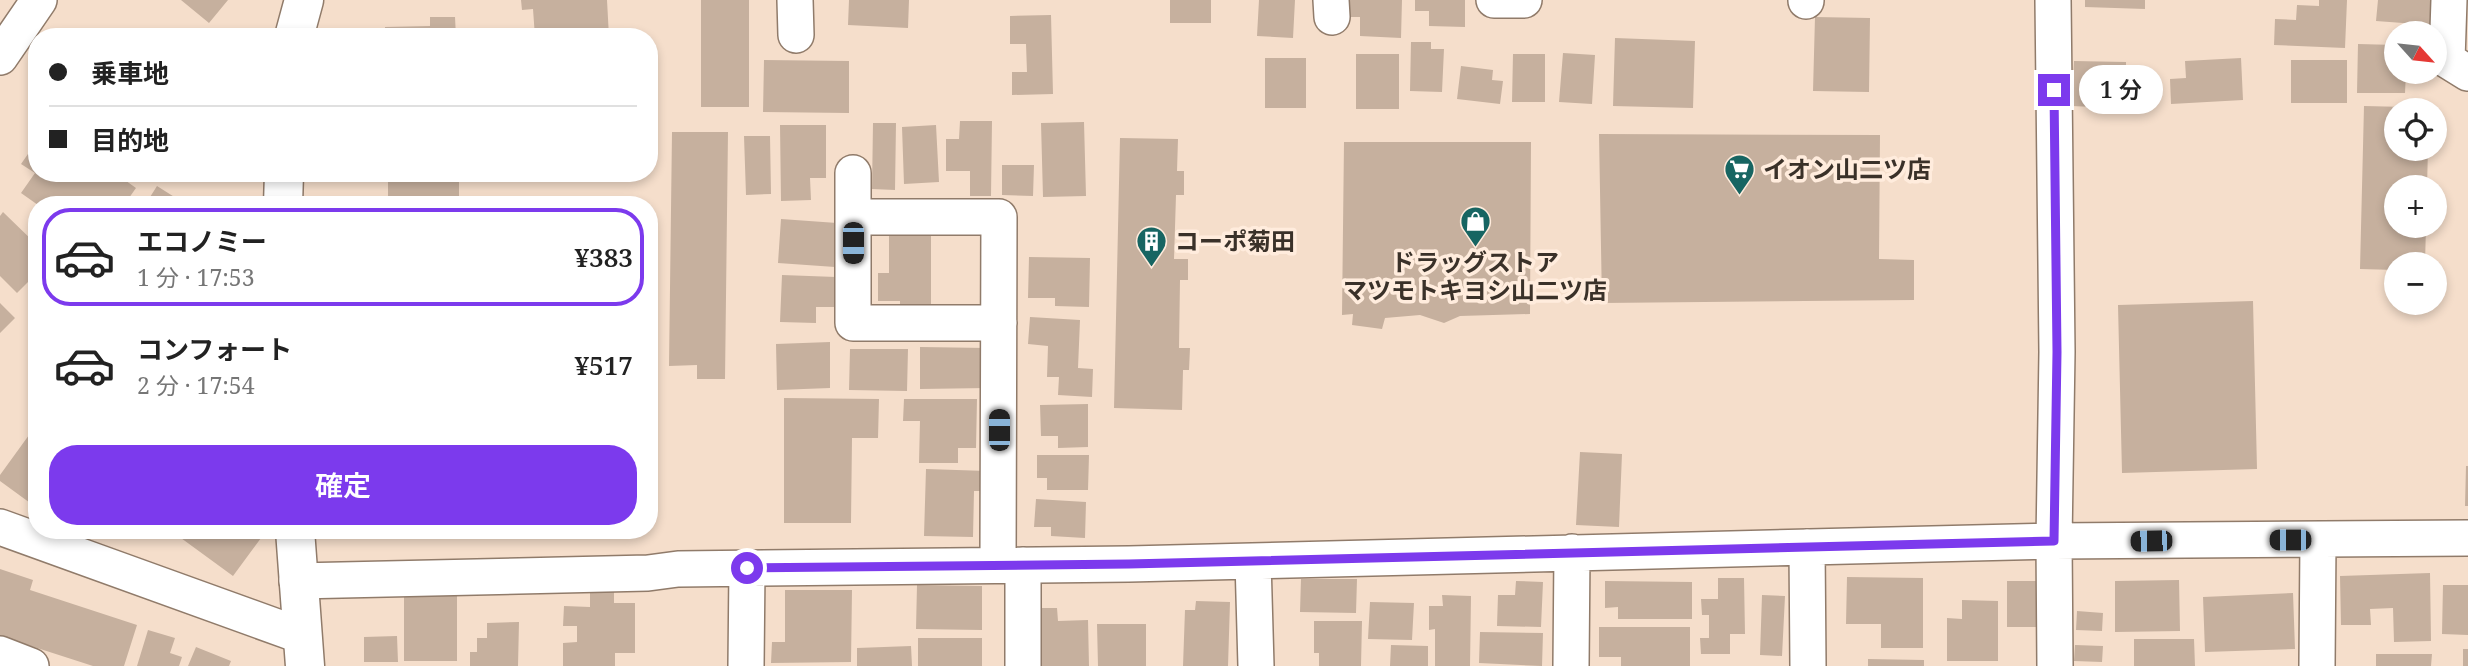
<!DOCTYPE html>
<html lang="ja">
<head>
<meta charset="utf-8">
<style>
	body { margin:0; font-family:"Noto Serif","Noto Sans JP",serif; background:#f2f2f2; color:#222; height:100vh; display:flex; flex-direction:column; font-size:26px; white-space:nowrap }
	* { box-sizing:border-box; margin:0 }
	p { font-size:23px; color:#767676 }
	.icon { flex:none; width:38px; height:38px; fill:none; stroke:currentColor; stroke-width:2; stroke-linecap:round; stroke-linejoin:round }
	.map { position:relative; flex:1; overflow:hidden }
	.sheet { position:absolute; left:28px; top:196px; width:630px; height:343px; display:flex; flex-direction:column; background:#fff; border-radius:28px; box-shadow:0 4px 10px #0003 }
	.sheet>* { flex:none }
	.banner { position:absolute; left:28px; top:28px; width:630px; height:154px; border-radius:28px; box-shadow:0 4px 10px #0003; display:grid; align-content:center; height:154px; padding:0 21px; background:#fff }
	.needle { width:46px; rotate:117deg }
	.fabs { position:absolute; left:2384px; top:21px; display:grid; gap:14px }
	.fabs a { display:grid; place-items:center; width:63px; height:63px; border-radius:50%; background:#fff; box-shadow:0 4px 10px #0003; font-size:35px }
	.end { position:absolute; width:32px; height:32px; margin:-16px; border:9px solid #7c3aed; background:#fff; box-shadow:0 0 0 4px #fff }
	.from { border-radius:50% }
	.bubble { position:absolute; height:49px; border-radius:24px; background:#fff; box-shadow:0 4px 10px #0003; font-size:23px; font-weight:600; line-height:49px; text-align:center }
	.car { position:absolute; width:21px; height:42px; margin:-21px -10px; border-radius:9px; box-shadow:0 0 5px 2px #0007; background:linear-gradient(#222 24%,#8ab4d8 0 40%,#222 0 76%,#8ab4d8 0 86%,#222 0) }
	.banner b { display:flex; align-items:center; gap:24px; height:66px; font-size:26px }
	.banner b+b { border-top:2px solid #e0e0e0 }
	.banner i { width:18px; height:18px; background:#222 }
	ul { padding:12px 0 0; list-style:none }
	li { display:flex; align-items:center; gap:21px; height:98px; margin:0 14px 10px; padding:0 7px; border:4px solid transparent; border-radius:28px }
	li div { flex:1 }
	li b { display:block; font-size:26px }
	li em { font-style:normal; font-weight:600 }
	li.on { border-color:#7c3aed }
	li>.icon { width:63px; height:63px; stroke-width:1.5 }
	.button { display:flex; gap:14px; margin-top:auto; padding:14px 21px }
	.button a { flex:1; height:80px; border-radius:28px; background:#7c3aed; color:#fff; font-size:28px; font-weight:600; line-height:80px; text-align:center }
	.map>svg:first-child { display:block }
	.building { fill:#c6b09e }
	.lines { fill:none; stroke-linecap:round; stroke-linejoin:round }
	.street-casing { stroke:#907b6a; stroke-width:38 }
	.secondary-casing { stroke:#907b6a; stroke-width:41 }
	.street { stroke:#fff; stroke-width:35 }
	.secondary { stroke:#fff; stroke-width:38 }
	.route { stroke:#7c3aed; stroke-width:9 }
	.labels { text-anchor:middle; stroke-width:7; stroke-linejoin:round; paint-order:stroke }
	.poi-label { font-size:24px; font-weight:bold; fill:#3a3129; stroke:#ffecdd; text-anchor:start }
</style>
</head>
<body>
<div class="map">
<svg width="2468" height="666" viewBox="0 0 2468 666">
	<rect width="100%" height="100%" fill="#f5decb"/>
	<!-- building -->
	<path class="building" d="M181,0H228L209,23Z
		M521,0H607L609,37H535L533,9L522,10Z
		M701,0H749V107H701Z
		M849,0H909L908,28L848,25Z
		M1170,0H1211V23H1170Z
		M1259,0H1295L1293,38L1257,36Z
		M1339,0H1402L1401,38L1360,36V17H1339Z
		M1415,0H1465V27L1429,26V11H1415Z
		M2085,0H2145V9L2085,7Z
		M2319,0H2347L2345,48L2274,45L2275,19L2296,20L2297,5L2319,6Z
		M2378,0H2432L2430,25L2376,21Z
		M1051,15L1053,94L1012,95V72H1027L1026,44H1010V16Z
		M430,17H455L456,37H385V27L430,26Z
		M1815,17L1870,18L1869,92L1813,91Z
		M1615,38L1695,41L1693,108L1613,106Z
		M1411,42H1431V49H1444L1442,92L1410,91Z
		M2358,44L2396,45V72H2406L2405,93H2357Z
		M1563,53L1595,55L1592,104L1559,102Z
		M1356,54H1399V109H1356Z
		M1513,54H1545V102H1512Z
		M1265,58H1306V108H1265Z
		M2241,58L2243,100L2171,104L2170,79L2186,78L2185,61Z
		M764,60L849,61V113L763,112Z
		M2291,60H2347V103H2291Z
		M2074,61L2126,62V79L2144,80L2143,103L2108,102L2109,92H2093V107L2072,106Z
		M1461,66L1493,70L1492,80L1503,81L1500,104L1457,99Z
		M2364,106L2406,107V110H2396V149H2428L2427,187H2396V226H2426L2425,264H2396V270L2360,269Z
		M960,121H992L991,196H970V171H946V139H959Z
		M1084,122L1086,196L1043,197L1041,123Z
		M873,123H896L895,190L872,189Z
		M780,125H826V178H810L811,200L781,201Z
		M936,125L939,182L904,184L902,127Z
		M672,132H728L725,379H697V365L669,366Z
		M1599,134L1880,135L1879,259L1914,260V300L1602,303Z
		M744,136H770L771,194L746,195Z
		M1120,138L1178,139L1177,171H1184V195H1176L1174,259H1188V280H1180L1179,348H1190L1189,370H1183L1182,410L1114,408Z
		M37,141V173H115L136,188L124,205H38L21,193L35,173L21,164Z
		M1344,142H1531L1530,314L1460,316L1444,323L1420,315L1385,318L1382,329L1352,325L1353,314L1342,315Z
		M1002,165H1034L1033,196L1002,195Z
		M388,173H459V200L485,199V205H388Z
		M157,186L187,205H145Z
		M3,212L37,245V273L17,293L0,276V216Z
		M781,219L837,223L835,267L778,263Z
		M889,234L931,235V310H900V301H878V273H889Z
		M1029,257L1090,258L1089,307L1055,306V298H1028Z
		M782,275L836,277L835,307H816V323L780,322Z
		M2253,301L2257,469L2122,473L2118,305Z
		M0,303L15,318L0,333Z
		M1030,317L1080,320L1078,368L1093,369L1092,397L1058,395L1059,377H1047L1048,346L1028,344Z
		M830,342V388L777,390L776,344Z
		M920,347L987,348V388L920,389Z
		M850,349H908L907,391L849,390Z
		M784,398L879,399L878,438H852L851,523H784Z
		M904,399H977L976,448H958V463H919L920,421H903Z
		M1088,404V447L1058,448V436H1041L1040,405Z
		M37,424V508L0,481V475Z
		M1580,452L1622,454L1619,527L1576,525Z
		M1037,455H1089L1088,490H1047V478H1037Z
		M2466,466H2468V506H2465Z
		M926,469L987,471L986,491H974L973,537L924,536Z
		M1036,499L1086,502L1085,538L1051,536V527H1034Z
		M170,530H250L261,538L233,576Z
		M518,530H618V533H518Z
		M0,569L33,580L30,590L137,625L124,666H93L0,636Z
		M2430,573L2431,641L2394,642L2393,608L2370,609L2371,625H2341L2340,576Z
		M1847,577L1923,578V648H1881V624H1846Z
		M1718,578H1744L1745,634H1730V654H1701L1700,638H1709V615H1702L1701,599H1718Z
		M1301,579H1357L1356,613L1300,612Z
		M2179,580L2180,631L2115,632V581Z
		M1516,581L1543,582L1541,627L1497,626L1498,595H1515Z
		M1605,581L1692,582V619H1618V607L1605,608Z
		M2007,581H2037V627H2007Z
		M917,585L982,586V630L916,629Z
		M2443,585H2468V635L2442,634Z
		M590,589H614V603H635V653H615V666H563V643L577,642V626H563L564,606L590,607Z
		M785,590H852L851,662L771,663L772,642H785Z
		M404,591L457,592V661H404Z
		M2293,593L2295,649L2205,652L2203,597Z
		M1442,595L1471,596L1470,666H1435V629L1429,630V606H1443Z
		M1762,595L1785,596L1782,656L1760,655Z
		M1962,600L1998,601V661H1947V618L1962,619Z
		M1196,601L1230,602L1228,666H1183L1185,610H1195Z
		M1370,602L1414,603L1412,640L1368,639Z
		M1037,608H1057L1058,621L1088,620L1089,666H1037Z
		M2077,611L2103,613L2102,631L2076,630Z
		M1314,621H1362L1361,666H1319V653H1314Z
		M519,622L518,666H470V652H477V638H487V623Z
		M1097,624H1146V666H1098Z
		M1599,627H1690V666H1621V657H1599Z
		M148,630L175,638L170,653L182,657L179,666H137Z
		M1480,632L1543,633L1542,666L1479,663Z
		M397,636L398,662H364V637Z
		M918,638H982V666H918Z
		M2134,639H2194L2195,666H2134Z
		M1391,645L1428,646V666H1390Z
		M2075,645L2103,646L2102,662L2074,661Z
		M911,646L912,666H857V648Z
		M196,647L231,661L229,666H188Z
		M2463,649H2468V666H2463Z
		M2376,654H2432L2431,666H2376Z
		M1868,659L1924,660V666H1868Z"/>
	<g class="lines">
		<defs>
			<path id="street" d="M795,0L796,35
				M1331,0L1332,17
				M1494,0H1524
				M1806,0V1
				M2053,0L2057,352L2054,541L2055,666
				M2449,0L2447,60L2468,73
				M0,57L39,0
				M853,173V323H999
				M853,217H999L998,565
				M0,527L302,636
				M1807,547L1808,666
				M1253,561L1256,666
				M1023,565V666
				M297,581L648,573L678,569L1129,564L2054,541L2468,538
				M0,654L31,666
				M746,666L747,568
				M1571,666L1572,552
				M2317,666L2318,540"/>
			<path id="secondary" d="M294,37L304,0
				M283,205L284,173
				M295,530L305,666"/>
		</defs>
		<!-- street casing -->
		<use href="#street" class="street-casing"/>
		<!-- secondary casing -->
		<use href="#secondary" class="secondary-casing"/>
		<!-- street -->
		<use href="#street" class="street"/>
		<!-- secondary -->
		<use href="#secondary" class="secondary"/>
	</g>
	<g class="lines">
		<!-- route -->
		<path class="route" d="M747,568L1129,564L2054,541L2057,352L2054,90"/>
	</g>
	<!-- icons -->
	<defs>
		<symbol id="supermarket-pin" viewBox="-11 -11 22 30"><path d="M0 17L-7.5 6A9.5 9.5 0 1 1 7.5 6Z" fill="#176562" stroke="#ffecdd"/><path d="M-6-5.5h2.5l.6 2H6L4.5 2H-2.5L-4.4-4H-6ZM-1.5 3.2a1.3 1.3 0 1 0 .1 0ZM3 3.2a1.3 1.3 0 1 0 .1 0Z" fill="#fff"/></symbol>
		<symbol id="shop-pin" viewBox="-11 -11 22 30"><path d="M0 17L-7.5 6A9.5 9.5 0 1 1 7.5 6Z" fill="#176562" stroke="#ffecdd"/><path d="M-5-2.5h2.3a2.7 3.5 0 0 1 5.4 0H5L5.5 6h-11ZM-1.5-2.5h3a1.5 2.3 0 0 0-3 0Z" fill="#fff"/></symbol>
		<symbol id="building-pin" viewBox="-11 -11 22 30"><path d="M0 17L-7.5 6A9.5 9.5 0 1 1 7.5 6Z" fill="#176562" stroke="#ffecdd"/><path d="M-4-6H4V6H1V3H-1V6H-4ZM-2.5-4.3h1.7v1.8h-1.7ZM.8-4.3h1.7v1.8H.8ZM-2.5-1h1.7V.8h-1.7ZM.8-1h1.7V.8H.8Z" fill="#fff"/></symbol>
	</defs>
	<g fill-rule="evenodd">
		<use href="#supermarket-pin" x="1722" y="152" width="35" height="47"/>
		<use href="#shop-pin" x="1458" y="204" width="35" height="47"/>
		<use href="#building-pin" x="1134" y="224" width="35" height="47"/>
	</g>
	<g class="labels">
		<!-- poi labels -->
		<g class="poi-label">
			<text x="1763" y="178">イオン山二ツ店</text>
			<text x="1175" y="250">コーポ菊田</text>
			<text x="1475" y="271" text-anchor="middle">ドラッグストア<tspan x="1475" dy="28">マツモトキヨシ山二ツ店</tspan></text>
		</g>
	</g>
</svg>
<div class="fabs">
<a><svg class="needle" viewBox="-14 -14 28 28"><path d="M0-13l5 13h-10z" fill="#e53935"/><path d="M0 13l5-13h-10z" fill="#767676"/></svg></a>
<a><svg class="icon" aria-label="locate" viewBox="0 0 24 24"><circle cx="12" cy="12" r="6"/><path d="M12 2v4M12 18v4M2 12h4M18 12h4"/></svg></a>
<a>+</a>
<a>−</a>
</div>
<i class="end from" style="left:747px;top:568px"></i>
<i class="end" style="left:2054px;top:90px"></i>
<div class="bubble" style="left:2079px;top:65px;width:84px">1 分</div>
<i class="car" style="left:853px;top:243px;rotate:180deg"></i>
<i class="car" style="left:999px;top:430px;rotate:0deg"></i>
<i class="car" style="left:2290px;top:540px;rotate:270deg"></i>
<i class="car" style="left:2151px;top:541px;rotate:269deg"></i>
<div class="banner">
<b><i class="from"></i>乗車地</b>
<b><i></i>目的地</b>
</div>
<section class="sheet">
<ul>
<li class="on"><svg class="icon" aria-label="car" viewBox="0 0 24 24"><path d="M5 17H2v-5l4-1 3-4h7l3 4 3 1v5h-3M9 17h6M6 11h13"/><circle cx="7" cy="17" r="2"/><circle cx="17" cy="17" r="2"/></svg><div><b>エコノミー</b><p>1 分 · 17:53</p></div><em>¥383</em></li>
<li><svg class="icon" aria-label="car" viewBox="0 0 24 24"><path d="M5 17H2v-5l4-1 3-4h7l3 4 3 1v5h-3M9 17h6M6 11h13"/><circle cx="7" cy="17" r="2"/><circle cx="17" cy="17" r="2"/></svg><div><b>コンフォート</b><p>2 分 · 17:54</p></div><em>¥517</em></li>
</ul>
<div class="button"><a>確定</a></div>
</section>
</div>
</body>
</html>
